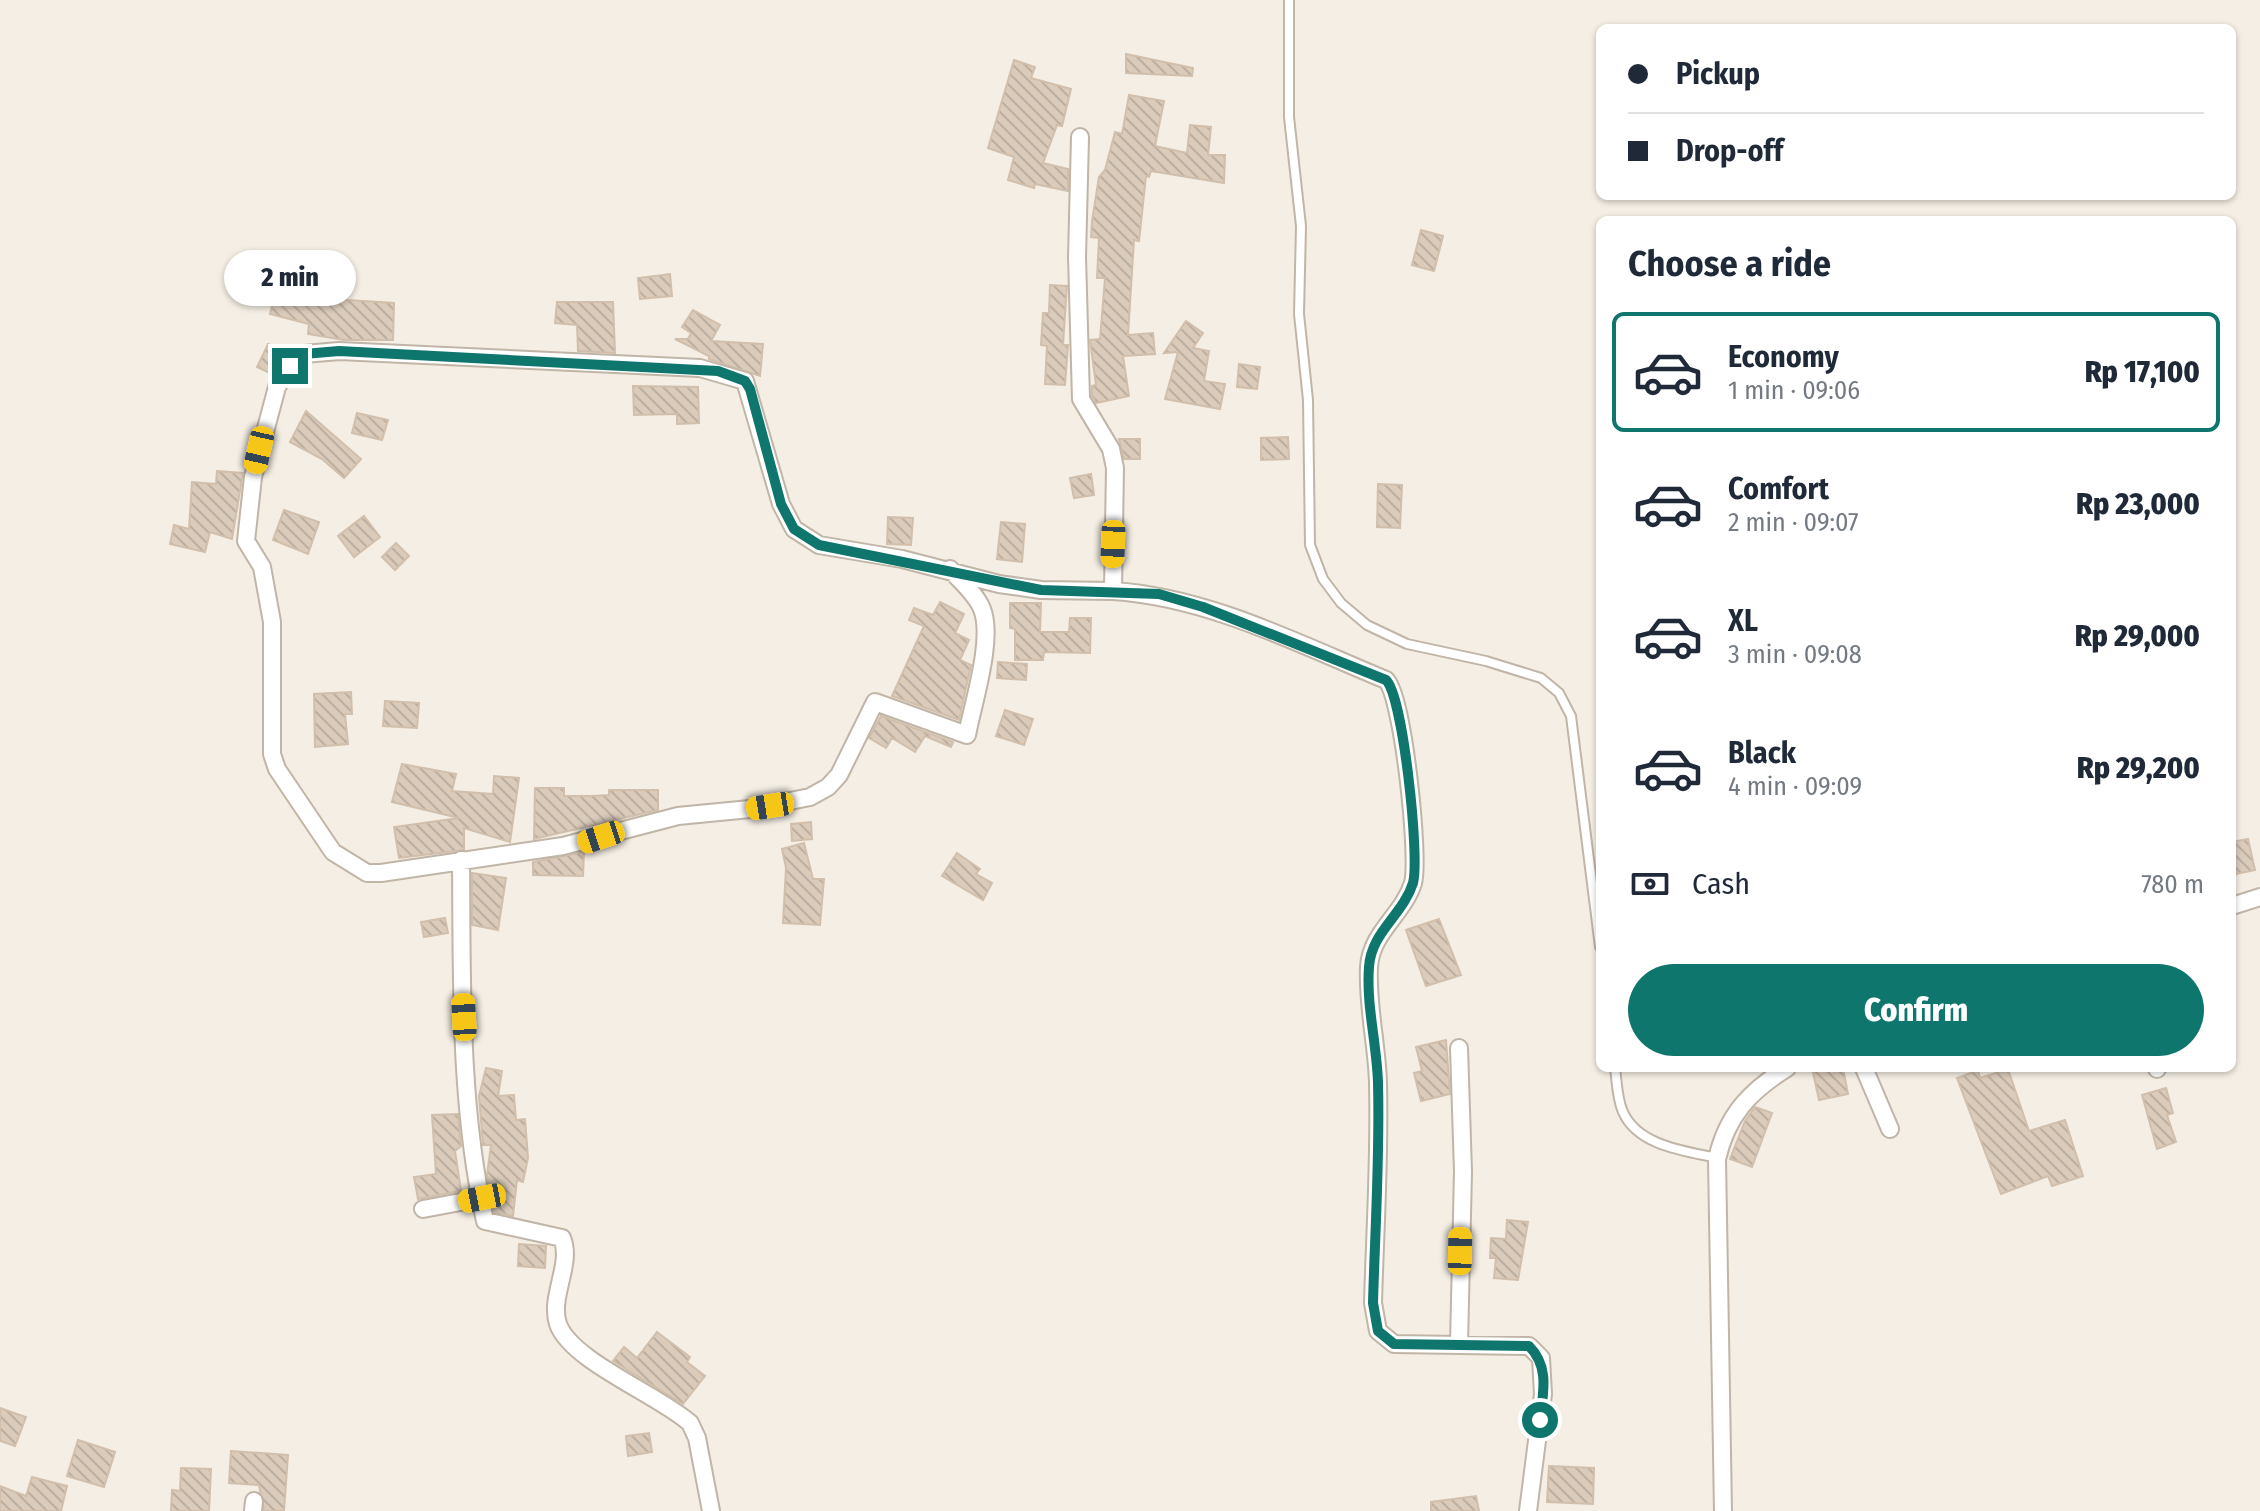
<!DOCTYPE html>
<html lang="en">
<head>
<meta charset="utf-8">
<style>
	body { margin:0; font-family:"Fira Sans Condensed",sans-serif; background:#f2f2f3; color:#1f2937; height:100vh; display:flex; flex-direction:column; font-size:30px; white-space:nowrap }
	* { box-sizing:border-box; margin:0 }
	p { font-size:26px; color:#747a83 }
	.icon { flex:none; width:44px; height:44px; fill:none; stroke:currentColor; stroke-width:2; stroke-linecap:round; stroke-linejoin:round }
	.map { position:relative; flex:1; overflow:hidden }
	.sheet { position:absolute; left:1596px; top:216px; width:640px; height:856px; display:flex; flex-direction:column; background:#fff; border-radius:12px; box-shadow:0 2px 6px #0004 }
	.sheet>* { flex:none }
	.hud { position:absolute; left:1596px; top:24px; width:640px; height:176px; border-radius:12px; box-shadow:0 2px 6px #0004; display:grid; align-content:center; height:176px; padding:0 32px; background:#fff }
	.end { position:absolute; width:36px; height:36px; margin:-18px; border:10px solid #0f766e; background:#fff; box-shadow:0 0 0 4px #fff }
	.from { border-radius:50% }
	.bubble { position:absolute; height:56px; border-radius:28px; background:#fff; box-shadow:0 2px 6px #0004; font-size:26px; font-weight:800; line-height:56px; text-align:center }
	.car { position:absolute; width:24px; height:48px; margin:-24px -12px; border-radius:10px; box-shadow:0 0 6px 2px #0007; background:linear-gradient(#f5c518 24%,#345 0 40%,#f5c518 0 76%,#345 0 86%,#f5c518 0) }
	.hud b { display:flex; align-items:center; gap:28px; height:76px; font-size:30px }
	.hud b+b { border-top:2px solid #e0e1e3 }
	.hud i { width:20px; height:20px; background:#1f2937 }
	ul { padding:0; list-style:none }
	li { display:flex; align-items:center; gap:24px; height:120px; margin:0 16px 12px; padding:0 16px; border:4px solid transparent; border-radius:12px }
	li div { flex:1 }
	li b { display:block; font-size:30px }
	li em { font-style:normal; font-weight:800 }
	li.selected { border-color:#0f766e }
	li>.icon { width:72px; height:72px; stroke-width:1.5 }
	h2 { padding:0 32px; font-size:36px; line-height:96px }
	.pay { display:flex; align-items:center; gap:20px; height:88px; padding:0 32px; font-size:30px }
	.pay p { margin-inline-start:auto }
	.primary-button { display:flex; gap:16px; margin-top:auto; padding:16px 32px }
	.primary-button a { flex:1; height:92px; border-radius:48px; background:#0f766e; color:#fff; font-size:32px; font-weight:800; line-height:92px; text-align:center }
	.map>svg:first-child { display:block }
	.building { fill:url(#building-back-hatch); stroke:#d2bfab; stroke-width:2 }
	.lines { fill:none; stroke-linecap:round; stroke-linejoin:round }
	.service-casing { stroke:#c0b5a6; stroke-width:12 }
	.minor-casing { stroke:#c0b5a6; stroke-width:20 }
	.service { stroke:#fff; stroke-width:8 }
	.minor { stroke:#fff; stroke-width:16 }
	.route { stroke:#0f766e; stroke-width:10 }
</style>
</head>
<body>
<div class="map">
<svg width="2260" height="1511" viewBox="0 0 2260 1511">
	<defs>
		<pattern id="building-back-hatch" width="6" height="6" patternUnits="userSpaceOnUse" patternTransform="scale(2)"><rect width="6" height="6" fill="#dacbbb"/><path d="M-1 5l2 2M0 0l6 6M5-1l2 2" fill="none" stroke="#bcafa1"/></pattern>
	</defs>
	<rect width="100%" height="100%" fill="#f4eee4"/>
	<!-- building -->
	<path class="building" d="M1126,54L1193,68L1192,76L1126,73Z
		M1014,60L1035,67L1031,78L1071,89L1062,126L1057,125L1043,163L1068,169V191L1035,184L1034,188L1008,180L1014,157L988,148Z
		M1129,95L1164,101L1155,146L1187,153L1190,125L1211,127L1208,155H1225L1224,183L1151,171L1149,177L1146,176L1139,241L1134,240L1128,335L1153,333L1155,354L1123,356L1129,396L1096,403L1092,396V386L1096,385L1090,340L1100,339L1105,278H1097L1099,238L1091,237L1092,221L1099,177L1105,170L1115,132L1122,134Z
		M1421,230L1443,236L1434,271L1412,265Z
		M670,274L672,296L640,299L638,278Z
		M1050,285L1067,286L1063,345H1068L1065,385L1045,384L1047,346L1041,345L1043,313H1049Z
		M277,286L347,300L394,303L393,340H344L308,334L309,324L270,314Z
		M557,302H613L615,353L578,351L577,325L555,323Z
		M693,310L720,325L711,341L763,344L760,376L709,359V356L675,339H688L691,333L682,327Z
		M1186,321L1203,333L1193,348L1209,351L1204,381L1225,384L1220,409L1165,399L1178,352L1164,353Z
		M268,344L286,352L272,374L257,367Z
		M1239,364L1260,367L1257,389L1237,387Z
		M633,386L698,387L699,423L677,424V414L634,415Z
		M306,411L361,459L344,478L322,459L290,442Z
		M357,413L388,420L382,440L352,433Z
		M1288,437L1289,459L1261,460V438Z
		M1119,439H1140V459H1124Z
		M217,471L243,473L232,539L210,532L205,552L170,544L174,525L189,529L192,482L216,484Z
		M1091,474L1094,495L1074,498L1070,478Z
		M1378,484L1402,485L1400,528L1377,527Z
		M284,510L319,522L308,554L273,540Z
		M364,516L380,537L354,557L338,536Z
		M888,517L913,518L911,545L887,544Z
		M1001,522L1025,524L1022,562L997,559Z
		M396,543L409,556L395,570L382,557Z
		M940,602L964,614L955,633L969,640L960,660L971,665L959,720L892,696L924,626L909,620L914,608L933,615Z
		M1010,603H1041L1040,632H1069L1070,618H1091L1090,653L1044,652L1043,660H1015V629L1010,628Z
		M998,662L1027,664L1026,680L997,678Z
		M351,692L352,714H345L348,744L315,747L314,694Z
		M385,701L419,703L417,728L383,726Z
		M1005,710L1033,719L1024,745L996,736Z
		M881,716L953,742L951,747L925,736L915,752L892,738L886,748L869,738Z
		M402,764L456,774L452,791L493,794L494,776L519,778L510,842L464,828V850L399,858L394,827L459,818L392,802Z
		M535,788H564V796H592L609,795V790H658V810L534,839Z
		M811,822L812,839L792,841L791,824Z
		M2248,839L2255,870L2236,874L2232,842Z
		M804,843L813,879H824L820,925L783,923L786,868L782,849Z
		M584,852L583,876L533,875V862Z
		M957,853L980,869L976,874L992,883L983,900L942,876Z
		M472,873L506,878L498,930L472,925Z
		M445,918L448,933L424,937L421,922Z
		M1439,919L1461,975L1426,986L1406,930Z
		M1446,1040L1450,1094L1421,1101L1414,1073L1422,1071L1416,1047Z
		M486,1068L502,1071L498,1096L514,1095L516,1120L525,1119L528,1158L523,1182L517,1180L513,1216L494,1212L487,1175L491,1145H483L479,1096Z
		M1812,1068H1843L1848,1094L1819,1100Z
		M2008,1069L2029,1131L2065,1120L2083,1176L2052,1186L2048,1176L2001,1194L1957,1078L1978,1070L1980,1078Z
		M2166,1088L2173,1113L2167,1115L2176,1142L2157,1149L2142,1095Z
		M1755,1107L1772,1113L1752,1167L1730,1159L1745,1121Z
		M458,1114L461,1146L455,1151L461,1191L418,1199L414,1177L436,1174L432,1115Z
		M1507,1220L1528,1222L1518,1280L1494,1278L1496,1258H1490L1491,1238L1506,1239Z
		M519,1244L546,1246L545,1268L518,1266Z
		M657,1332L690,1357L687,1362L705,1376L683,1404L613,1361L624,1347L637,1358Z
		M0,1408L26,1417L15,1446L0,1441Z
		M649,1433L652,1452L628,1456L626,1436Z
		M78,1440L115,1452L104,1487L67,1476Z
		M231,1451L288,1455L284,1511H264L259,1485L229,1483Z
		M1549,1466L1594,1468L1593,1504L1547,1502Z
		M181,1468L211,1469L209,1511H171L172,1490L180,1491Z
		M32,1477L67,1486L61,1511H0V1486L26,1496Z
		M1476,1496L1479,1511H1431V1502Z"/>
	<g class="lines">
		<defs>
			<path id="service" d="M1289,0V117L1301,226L1299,314L1308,400L1310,545L1323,579L1341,603L1367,625L1407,644L1486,661L1541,678L1559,693L1571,716L1600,947
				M1615,1068C1617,1082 1617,1099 1623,1112C1638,1146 1685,1151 1717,1158"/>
			<path id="minor" d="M1080,137L1077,257L1081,399L1111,449L1115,468L1113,591C1208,597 1299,644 1386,680C1403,696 1420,858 1413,883C1403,915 1371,932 1369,967C1367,1005 1377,1045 1378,1083C1380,1156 1375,1230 1373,1303L1378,1331L1394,1344L1529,1346L1541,1358L1543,1394L1528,1511
				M950,569C961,582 976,594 982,609C994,639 973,703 967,735L875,702L839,775L828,787L810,797L750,809L678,816L563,846L381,873H367L333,852L277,769L272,754V622L262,567L246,541L253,477L277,387L290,366L304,354L339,351L700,368L745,381L781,504L794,529L819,545L902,559L999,584L1041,590L1113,591
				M461,860C462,979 459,1104 485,1221L562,1238C573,1264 549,1296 558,1324C571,1361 659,1395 690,1423L697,1438L711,1511
				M2232,906L2260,897
				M1864,1068L1890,1129
				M2157,1068V1069
				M423,1209L482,1198
				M1459,1344L1463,1172L1459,1048
				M253,1511L254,1501
				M1723,1511L1717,1159C1727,1115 1750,1091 1787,1068"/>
		</defs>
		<!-- service casing -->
		<use href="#service" class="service-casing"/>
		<!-- minor casing -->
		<use href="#minor" class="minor-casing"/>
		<!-- service -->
		<use href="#service" class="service"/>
		<!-- minor -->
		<use href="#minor" class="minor"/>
	</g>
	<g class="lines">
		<!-- route -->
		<path class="route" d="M290,366L304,354L339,351L718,371L745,381L750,389L781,504L794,529L819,545L1041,590L1159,594L1203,607L1386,680C1403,696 1420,857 1413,883C1403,915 1371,932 1369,967C1366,1005 1377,1045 1378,1083C1380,1156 1375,1230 1373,1303L1378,1331L1394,1344L1529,1346C1550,1367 1543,1393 1540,1420"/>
	</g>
</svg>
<i class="end from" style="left:1540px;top:1420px"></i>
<i class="end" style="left:290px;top:366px"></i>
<div class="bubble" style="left:224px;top:250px;width:132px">2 min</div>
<i class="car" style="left:259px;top:450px;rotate:193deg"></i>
<i class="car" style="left:1113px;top:544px;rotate:182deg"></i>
<i class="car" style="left:770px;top:806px;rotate:261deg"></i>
<i class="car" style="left:601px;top:837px;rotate:252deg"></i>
<i class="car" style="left:464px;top:1017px;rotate:357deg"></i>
<i class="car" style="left:482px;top:1198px;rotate:259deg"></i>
<i class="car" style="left:1460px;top:1251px;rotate:1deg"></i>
<div class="hud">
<b><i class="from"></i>Pickup</b>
<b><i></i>Drop-off</b>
</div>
<section class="sheet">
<h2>Choose a ride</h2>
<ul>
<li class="selected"><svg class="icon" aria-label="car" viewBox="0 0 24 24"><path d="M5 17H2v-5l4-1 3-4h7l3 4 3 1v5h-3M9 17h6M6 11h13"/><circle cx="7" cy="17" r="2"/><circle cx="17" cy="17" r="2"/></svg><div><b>Economy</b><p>1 min · 09:06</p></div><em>Rp 17,100</em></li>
<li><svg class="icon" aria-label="car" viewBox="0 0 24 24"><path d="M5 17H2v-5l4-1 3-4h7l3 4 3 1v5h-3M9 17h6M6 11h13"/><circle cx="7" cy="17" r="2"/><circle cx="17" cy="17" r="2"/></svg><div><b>Comfort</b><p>2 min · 09:07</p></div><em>Rp 23,000</em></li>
<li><svg class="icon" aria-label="car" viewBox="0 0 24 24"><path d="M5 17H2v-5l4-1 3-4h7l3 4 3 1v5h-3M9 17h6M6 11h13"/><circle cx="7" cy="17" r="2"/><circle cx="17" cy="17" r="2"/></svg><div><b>XL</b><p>3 min · 09:08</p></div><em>Rp 29,000</em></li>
<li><svg class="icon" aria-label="car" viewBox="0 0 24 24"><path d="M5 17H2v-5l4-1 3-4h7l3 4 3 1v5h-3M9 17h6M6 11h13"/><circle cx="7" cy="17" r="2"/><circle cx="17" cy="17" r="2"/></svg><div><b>Black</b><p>4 min · 09:09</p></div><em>Rp 29,200</em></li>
</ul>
<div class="pay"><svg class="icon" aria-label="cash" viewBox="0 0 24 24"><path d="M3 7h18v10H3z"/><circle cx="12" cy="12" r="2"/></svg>Cash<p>780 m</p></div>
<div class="primary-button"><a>Confirm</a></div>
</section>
</div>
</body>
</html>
